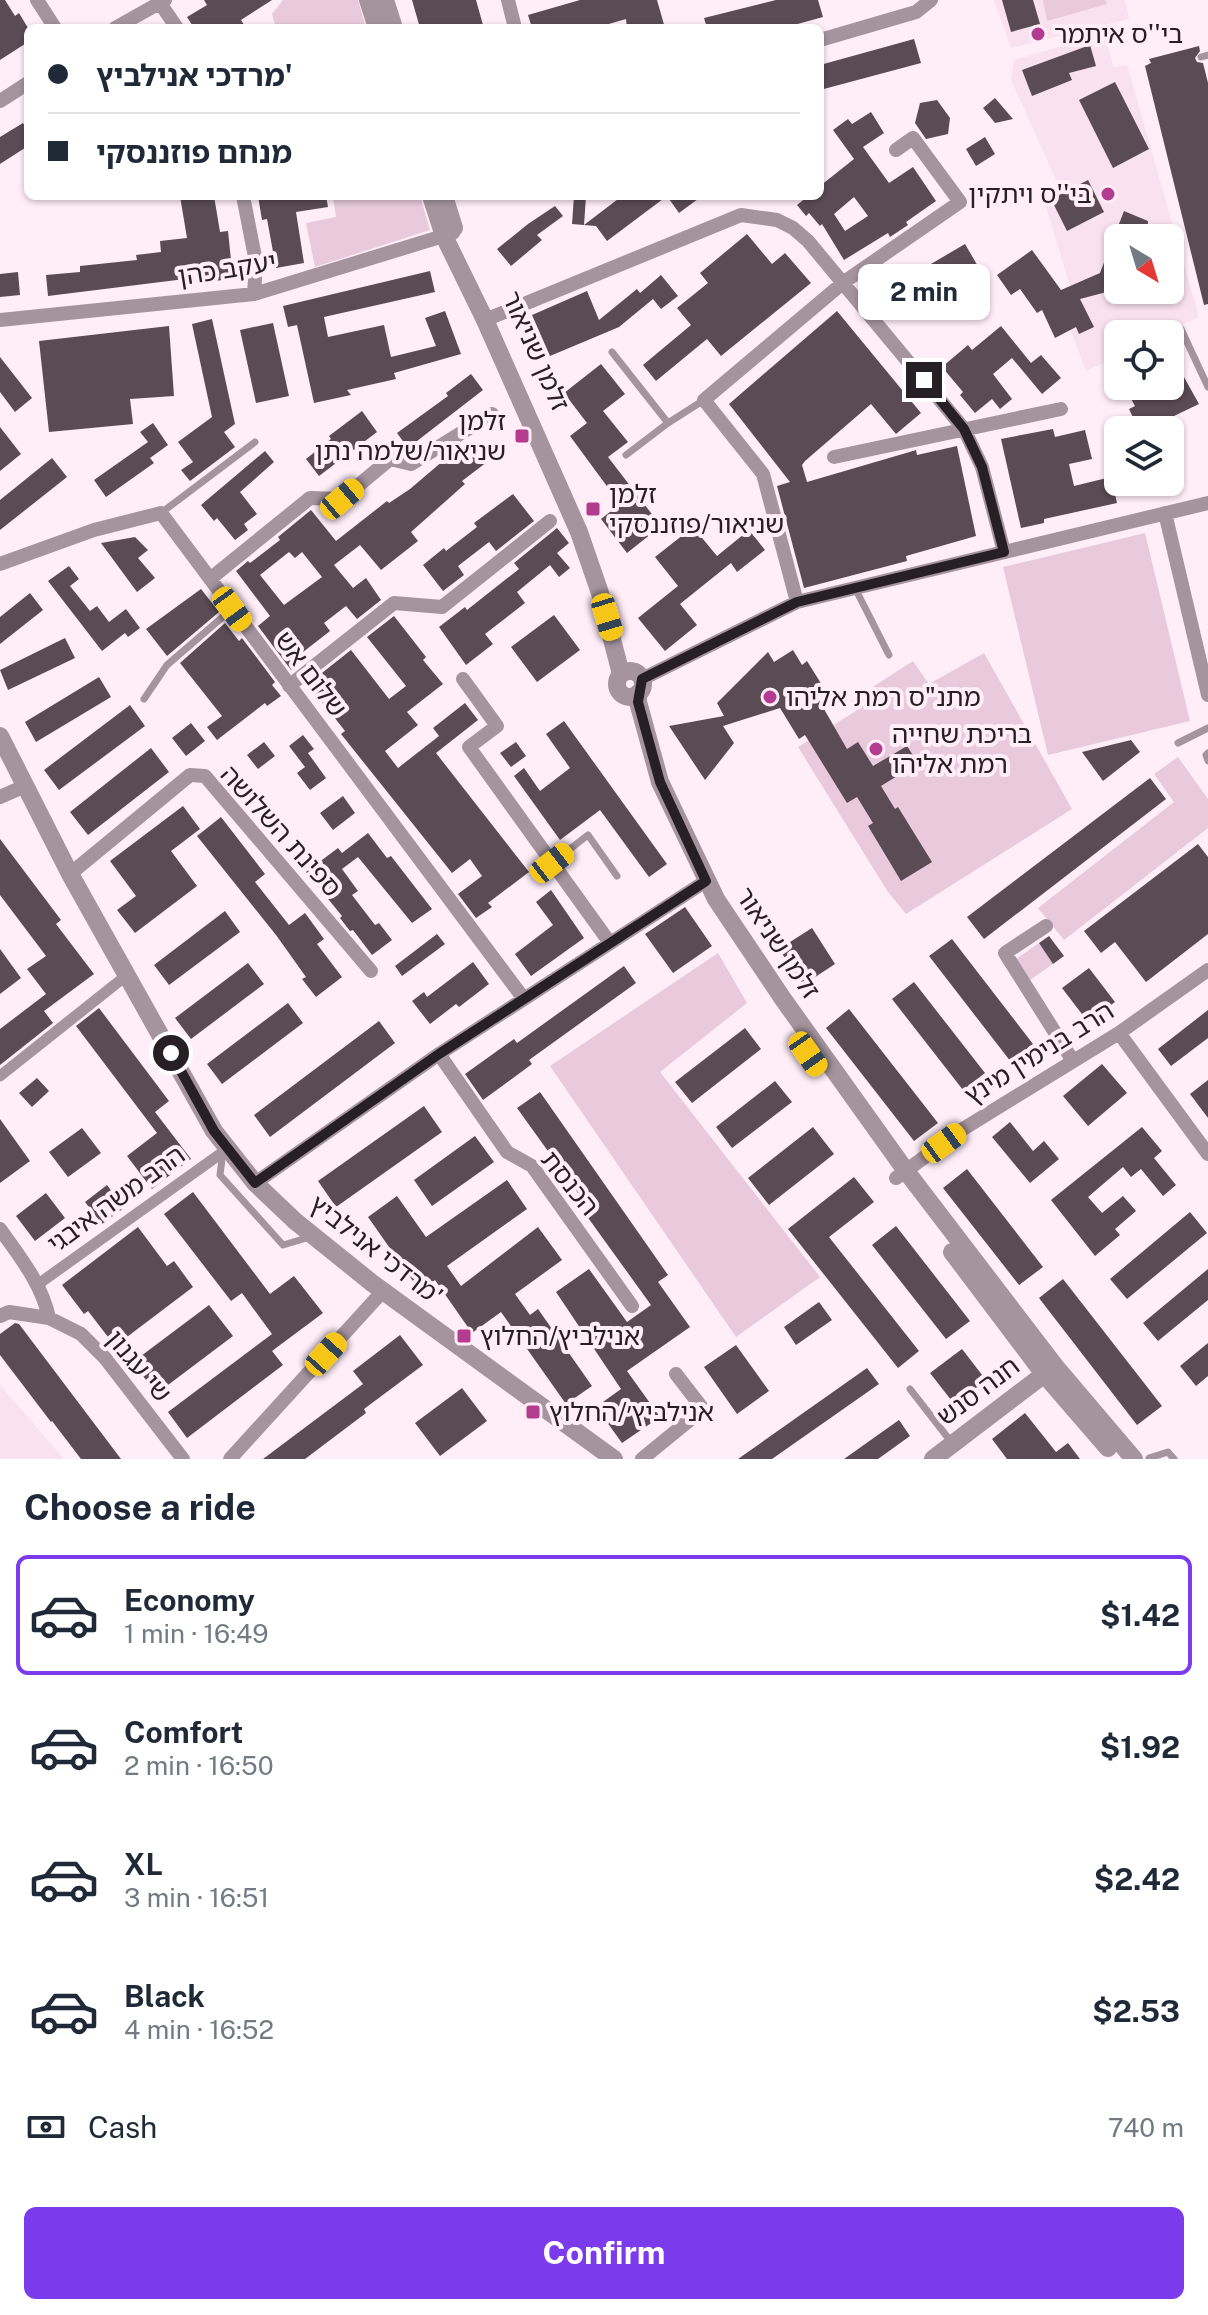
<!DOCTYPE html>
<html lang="en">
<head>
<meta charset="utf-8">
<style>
	body { margin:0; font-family:"Public Sans","Noto Sans Hebrew",sans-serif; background:#f6f6f7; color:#1f2937; height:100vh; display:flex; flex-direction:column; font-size:30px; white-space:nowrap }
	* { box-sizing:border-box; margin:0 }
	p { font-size:26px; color:#747a83 }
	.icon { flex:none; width:44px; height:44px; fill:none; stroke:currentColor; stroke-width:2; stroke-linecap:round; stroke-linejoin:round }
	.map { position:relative; height:1459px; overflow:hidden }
	.sheet { display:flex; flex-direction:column; background:#fff; flex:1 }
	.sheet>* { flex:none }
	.hud { position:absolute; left:24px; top:24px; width:800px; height:176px; border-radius:12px; box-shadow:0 2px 6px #0004; display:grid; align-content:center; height:176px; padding:0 24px; background:#fff }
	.needle { width:52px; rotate:142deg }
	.buttons { position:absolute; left:1104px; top:224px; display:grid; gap:16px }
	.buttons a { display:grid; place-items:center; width:80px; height:80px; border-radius:12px; background:#fff; box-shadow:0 2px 6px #0004; font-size:40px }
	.end { position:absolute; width:36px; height:36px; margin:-18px; border:10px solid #262024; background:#fff; box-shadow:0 0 0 4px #fff }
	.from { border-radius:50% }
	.bubble { position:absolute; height:56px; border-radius:12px; background:#fff; box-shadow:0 2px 6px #0004; font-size:26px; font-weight:700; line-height:56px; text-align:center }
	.car { position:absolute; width:24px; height:48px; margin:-24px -12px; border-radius:10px; box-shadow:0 0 6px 2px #0007; background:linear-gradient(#f5c518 24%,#345 0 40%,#f5c518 0 76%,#345 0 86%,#f5c518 0) }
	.hud b { display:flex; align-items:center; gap:28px; height:76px; font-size:30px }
	.hud b+b { border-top:2px solid #e0e1e3 }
	.hud i { width:20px; height:20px; background:#1f2937 }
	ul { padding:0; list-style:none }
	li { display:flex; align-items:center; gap:24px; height:120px; margin:0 16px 12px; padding:0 8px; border:4px solid transparent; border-radius:12px }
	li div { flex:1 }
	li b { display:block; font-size:30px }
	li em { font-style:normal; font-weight:700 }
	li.current { border-color:#7c3aed }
	li>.icon { width:72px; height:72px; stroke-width:1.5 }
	h2 { padding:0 24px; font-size:36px; line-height:96px }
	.pay { display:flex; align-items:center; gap:20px; height:88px; padding:0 24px; font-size:30px }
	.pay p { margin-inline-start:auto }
	.primary-button { display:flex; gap:16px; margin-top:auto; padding:16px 24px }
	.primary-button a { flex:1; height:92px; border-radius:12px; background:#7c3aed; color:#fff; font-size:32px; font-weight:700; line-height:92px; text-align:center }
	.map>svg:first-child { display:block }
	.built { fill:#fae1f0; fill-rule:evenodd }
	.green { fill:#e8cadc }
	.building { fill:#5a4b54; fill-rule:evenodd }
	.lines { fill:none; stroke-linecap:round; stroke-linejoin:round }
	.service { stroke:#a5949e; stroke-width:7 }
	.pedestrian { stroke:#a5949e; stroke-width:11 }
	.minor { stroke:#a5949e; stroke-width:14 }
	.tertiary { stroke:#a5949e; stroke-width:18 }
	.route { stroke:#262024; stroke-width:10 }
	.poi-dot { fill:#b33b90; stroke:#ffedf7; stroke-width:3 }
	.labels { text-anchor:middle; stroke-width:8; stroke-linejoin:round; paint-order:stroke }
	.poi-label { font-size:26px; fill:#262024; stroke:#ffedf7; text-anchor:start }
	.street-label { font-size:26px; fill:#262024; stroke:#ffedf7 }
</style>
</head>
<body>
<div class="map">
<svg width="1208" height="1459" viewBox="0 0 1208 1459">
	<rect width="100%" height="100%" fill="#ffedf7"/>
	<!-- built -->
	<path class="built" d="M994,0H1125L1129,19L1011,48Z
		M1105,33L1113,67L1127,65L1199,317L1163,334H1118V356L1086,371L1061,304L1074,299L1045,204L1058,184L1011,80L1014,60ZM1118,238H1170V290H1118Z
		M0,1385L64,1459H0Z"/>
	<!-- green -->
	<path class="green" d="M283,0H358L366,28H276L272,14Z
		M1043,0H1105L1107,4L1047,21Z
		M333,196H420L430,230L315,267L306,223L336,217Z
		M1145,533L1190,721L1048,755L1003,567Z
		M984,653L1072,809L906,914L888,892L798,747L856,711L851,701L913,661L929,684Z
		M1178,757L1208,799V828L1064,940L1038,908L1174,802L1154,774Z
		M1039,943L1053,964L1030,980L1016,959Z
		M718,953L747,1003L660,1072L820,1277L736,1337L550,1066Z"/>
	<!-- building -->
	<path class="building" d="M0,0H5L15,16L19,13L28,28V42L0,60Z
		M204,0H272L241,20L246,28H194L187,17L207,5Z
		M412,0H476L483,25L472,28H420Z
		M580,0H657L665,28H627L626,19L595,28H532L528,15Z
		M776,0H818L823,17L783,28H707L704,18Z
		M1002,0H1033L1040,24L1011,32Z
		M914,39L921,63L820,90V65Z
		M1090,45L1096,66L1069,73L1072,80L1032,96L1022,70Z
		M1199,46L1200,51L1195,58L1197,62L1203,63L1208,83V304L1204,305L1145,66L1151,63L1149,59Z
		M1115,82L1149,149L1113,168L1079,100Z
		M995,98L1013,119L995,123L983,108Z
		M937,100L950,118L948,134L926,139L915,123L920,103Z
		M871,112L884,133L863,147L889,183L913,167L936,201L906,222L908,225L890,237L888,233L844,260L822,224L820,226L809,213L806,216L797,205L808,196H820V186L854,159L833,130L848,119L852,124ZM854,197L868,216L845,231L834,214Z
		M23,123L28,131V146L0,164V137Z
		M985,137L995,154L976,166L966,149Z
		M1088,180L1104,212L1067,231L1051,199Z
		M180,196H214L220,232L228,231L233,279L194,283L193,278L48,296L46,275L80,272V266L137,260L136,255L161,252L160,241L187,238Z
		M258,196H326L328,207L296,212L304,263L276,268L267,219L262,220Z
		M574,196H586L584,225L622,196H702L679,213L667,196L607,241L596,226L572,224Z
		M555,206L563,216L537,235L542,240L511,266L497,249L528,224Z
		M1124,211L1148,221L1147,238H1118V289L1080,299L1094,327L1079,334L1076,327L1055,338L1042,310L1037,313L1020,289L1011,295L997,275L1032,250L1061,290L1100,273Z
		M747,234L772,264L785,253L811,283L721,356L707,339L656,381L643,365L691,325L677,308L708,283L700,273Z
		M965,244L979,268L933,295L919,271Z
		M430,271L435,292L324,317L328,337L384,325L391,357L436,346L425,318L445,311L461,354L394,373L396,379L347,390L351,395L314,403L297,325L288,327L283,306Z
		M18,272L20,295L0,297V274Z
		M661,275L678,296L661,309L653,299L619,327L550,356L532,315L587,291L599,320L637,289L640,293Z
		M837,311L921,413L896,434L871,404L805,461L802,465L807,482L913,451L916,450L917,455L957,446L976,536L906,556L907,561L804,588L777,486L790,482L729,404Z
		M212,319L235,424L224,432L235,447L190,481L181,470L193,462L178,442L212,417L192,324Z
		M273,323L289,396L256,403L240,330Z
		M169,326L174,396L130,399L133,424L49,432L39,341Z
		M1001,326L1031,363L1041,355L1061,378L1042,394L1012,358L993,374L1012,399L1000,409L992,399L975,413L960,395L963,392L942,367L968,345L972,350Z
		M1170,352L1199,404L1145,430H1139L1129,409L1135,406L1124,386H1170Z
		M0,357L32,398L15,412L0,392Z
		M601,364L625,394L603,411L628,442L608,457L661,526L627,553L601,519L620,504L570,436L587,423L564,393Z
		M471,374L483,390L408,448L397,433L448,396L446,393Z
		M362,411L377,432L319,476L306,459L331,439L329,436Z
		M153,423L168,445L150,458L154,463L106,497L94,480L148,442L140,432Z
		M0,427L21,454L0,471Z
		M1053,429L1055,437L1085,430L1092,459L1069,464L1074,486L1111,477L1117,503L1044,519V523L1021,528L1001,439Z
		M473,444L487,462L462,481L465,484L411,532L418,541L381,570L360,545L334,565L353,588L366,578L381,600L357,619L346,606L324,623L330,631L298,656L302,661L291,670L258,626L270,616L236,571L248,561L250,563L280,540L278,537L311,510L336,541L387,501L389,503L410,489L457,449L461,453ZM289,552L295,558L302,552L322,577L284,605L260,575Z
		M265,451L274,462L240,492L257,514L244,524L248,530L235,540L217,518L214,521L201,505Z
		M52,458L67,477L0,530V500Z
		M513,494L534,521L496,551L489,542L458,566L464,575L443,591L423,565L444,548L446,551L477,527L474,523Z
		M693,527L717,556L749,530L765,550L737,572L731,563L680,604L697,625L665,651L638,618L678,586L655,557Z
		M557,528L569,543L557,553L570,568L559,577L550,565L517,592L525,603L485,634L493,644L466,665L439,627L465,607L467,610L519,569L514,563Z
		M135,537L148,550L138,558L155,578L137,592L101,543Z
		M69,566L79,579L70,586L90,611L97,606L109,622L126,609L140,628L128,637L125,633L102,651L48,581Z
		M201,589L219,612L167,656L146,629Z
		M30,593L43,610L0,644V617Z
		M554,615L580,650L537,682L511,647Z
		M394,616L426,657L423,660L443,684L407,712L418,725L385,751L398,768L439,736L433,728L465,703L478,720L436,753L529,872L488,903L492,907L476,918L458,894L482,876L470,859L452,873L341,734L345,731L308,684L351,650L389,699L406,686L367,637Z
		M225,623L239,641L242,638L275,682L272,685L281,696L267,706L265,703L217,740L207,727L222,716L180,663Z
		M65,638L75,658L8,690L0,670Z
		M793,650L802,665L807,661L822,685L813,690L847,749L858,742L873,766L907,746L918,763L881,786L895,809L898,807L932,862L901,881L868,826L873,823L857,797L847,803L805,735L799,739L780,708L723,726L734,743L705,780L669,726L724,716L717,703L768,652L774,662Z
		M99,677L111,697L36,742L25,722Z
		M130,705L145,726L59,790L44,770Z
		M564,721L667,864L649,877L600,810L560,840L514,776L524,768L540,791L570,768L546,734Z
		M191,723L205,741L186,756L172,738Z
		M303,735L314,749L308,753L326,778L310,790L297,773L305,767L289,746Z
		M1131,740L1140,752L1103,781L1082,752Z
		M264,742L275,756L258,769L247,755Z
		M516,742L526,756L511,767L500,753Z
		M151,748L169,772L88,835L70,812Z
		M1150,778L1166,799L984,939L967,917Z
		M343,796L355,813L333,830L320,813Z
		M183,806L200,829L171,851L197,886L135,933L117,910L136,896L110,861Z
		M221,817L265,874L255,882L289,925L305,913L324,939L317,944L342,977L316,997L302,979L306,977L276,935L197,836Z
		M368,833L387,858L391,856L432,909L412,923L358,857L342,869L358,891L352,895L375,925L379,923L392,940L372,955L353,930L350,931L340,918L342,916L306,872L338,848L342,853Z
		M0,839L61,920L56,924L94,974L44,1011L53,1023L0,1065V1029L46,994L27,969L46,956L0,895Z
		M1198,844L1208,857V934L1146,982L1115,942L1101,953L1084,931Z
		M551,890L584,938L531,976L515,954L553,925L536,902Z
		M685,907L712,946L673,973L645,934Z
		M225,911L240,932L169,985L154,965Z
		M812,928L835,964L803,985L779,949Z
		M437,934L445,944L402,976L395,966Z
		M1049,936L1064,956L1053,964L1039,943Z
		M952,939L1033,1044L1011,1062L929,956Z
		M0,949L21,978L0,994Z
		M473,962L489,984L459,1007L456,1004L430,1024L412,1001L424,992L427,997Z
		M248,963L264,984L191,1039L175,1018Z
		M624,966L636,983L529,1060L532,1064L483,1100L465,1074L514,1039L517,1043Z
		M1089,968L1115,1002L1088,1022L1062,988Z
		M914,982L985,1073L963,1090L892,999Z
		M288,1003L303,1023L222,1084L207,1064Z
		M99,1008L169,1101L155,1112L191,1159L152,1189L127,1156L157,1133L76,1026Z
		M849,1009L938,1123L914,1141L826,1028Z
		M1208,1010V1038L1171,1066L1158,1049Z
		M379,1021L395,1043L270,1137L254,1115Z
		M745,1028L761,1049L692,1103L675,1082Z
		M1102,1064L1127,1093L1088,1126L1063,1096Z
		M37,1078L49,1091L32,1107L19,1093Z
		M1208,1080V1118L1190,1094Z
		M775,1081L792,1102L732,1148L716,1127Z
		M540,1092L668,1275L658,1282L690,1327L627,1371L660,1417L622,1443L596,1407L621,1389L556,1292L589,1269L627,1322L651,1305L581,1208L586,1204L517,1108Z
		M424,1106L442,1132L336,1207L318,1181Z
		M0,1119L30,1161L0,1183Z
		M1010,1122L1033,1151L1044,1141L1059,1159L1030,1183L992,1137Z
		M813,1127L834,1154L769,1205L748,1178Z
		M1142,1127L1162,1151L1154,1158L1176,1185L1163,1196L1141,1169L1131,1177L1123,1167L1088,1197L1102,1213L1123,1196L1136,1211L1115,1229L1120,1235L1095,1256L1051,1200Z
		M82,1128L101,1153L68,1177L49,1152Z
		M475,1136L494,1162L432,1206L414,1180Z
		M967,1169L1043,1267L1019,1285L943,1188Z
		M854,1177L874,1202L829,1237L919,1351L898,1368L788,1229Z
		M507,1180L527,1209L447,1266L461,1286L538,1227L562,1260L515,1294L530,1315L538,1309L592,1386L566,1404L501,1312L472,1333L435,1280L420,1291L368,1217L397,1196L426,1237Z
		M107,1185L124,1208L102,1224L85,1202Z
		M193,1192L270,1294L294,1276L323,1313L272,1351L283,1365L187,1438L168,1412L272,1334L242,1293L231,1301L164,1214Z
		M46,1193L65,1218L35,1241L16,1216Z
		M1190,1212L1207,1233L1127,1299L1110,1279Z
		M896,1226L970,1321L946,1339L872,1245Z
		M138,1227L167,1266L174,1261L193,1287L115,1346L88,1311L84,1314L62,1285Z
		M1208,1269V1300L1158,1341L1143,1323Z
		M1063,1279L1162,1406L1137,1425L1039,1298Z
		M819,1302L832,1320L796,1345L784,1327Z
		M209,1305L233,1336L156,1394L133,1362Z
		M15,1323L19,1324L121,1459H81L52,1421L51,1422L0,1355V1334Z
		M400,1335L423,1365L364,1409L366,1413L305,1459H263L363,1384L353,1371Z
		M1208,1343V1376L1196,1386L1180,1366Z
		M736,1345L769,1391L737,1414L704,1367Z
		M962,1349L986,1380L955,1405L930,1373Z
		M867,1368L879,1384L772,1459H738Z
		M462,1388L487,1421L440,1456L415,1423Z
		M1025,1413L1056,1452L1068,1443L1080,1459H1007L992,1439Z
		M899,1420L910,1436L878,1459H844Z"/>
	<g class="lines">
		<!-- service -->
		<path class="service" d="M1201,57L1208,55
			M1181,329L1208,387
			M612,352L668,423
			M626,455L668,423L704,400
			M161,513L255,442
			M856,590L889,655
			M144,699L167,665L232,609
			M1178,743L1208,728
			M1208,753L1206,755L1208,761
			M552,863L588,835L617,876
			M223,1151L220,1175L283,1245L310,1237
			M910,1389L952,1443
			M1149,1458L1168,1452L1174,1459"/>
		<!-- pedestrian -->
		<path class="pedestrian" d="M0,1076L127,975
			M37,1285L223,1152"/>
		<!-- minor -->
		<path class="minor" d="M37,0L55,28
			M508,0L515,28
			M160,3L177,28
			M115,28L165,0
			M820,40L916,12L931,0
			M0,101L28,83
			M243,196L256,262L254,294
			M0,320L254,294L453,233
			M485,320L741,215L777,220L793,228L808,241L964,429L982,467L1004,552
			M834,457L1061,409
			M1165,513L1208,695
			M0,564L94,530L161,513L524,999
			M210,579L310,498L342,499L390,459L411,464L492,414
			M797,602L763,474L704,400L844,282L960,202L913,138L896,150
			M463,679L497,726L469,747L610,943
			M642,679L797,602L1208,503
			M289,686L394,603L442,607L550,521
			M0,797L25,786
			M70,874L190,775L205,776L371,971
			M1046,926L1005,953L1073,1061
			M1119,1033L1208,1154
			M439,1054L507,1152L532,1166L632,1306
			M896,1178L963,1129L1119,1033L1208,970
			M255,1183L439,1054L706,881
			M0,1229C20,1257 42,1284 49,1318
			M0,1316L9,1312L49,1318L81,1334L105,1358L183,1459
			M230,1459L383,1291
			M642,1459L703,1409L676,1374"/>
		<!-- tertiary -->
		<path class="tertiary" d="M368,0L377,28
			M385,0L394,28
			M431,196L444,236L485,320L579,532L600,593L621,674
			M444,196L454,228
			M617 684a13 13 0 1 1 26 0a13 13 0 1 1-26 0Z
			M638,693V702L660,782L716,899L783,999L906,1171L1055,1366L1134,1459
			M0,736L70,874L214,1131L255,1183L295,1221L372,1283L614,1459
			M952,1252L1044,1374L1108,1448
			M933,1459L1051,1369"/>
	</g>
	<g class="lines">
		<!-- route -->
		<path class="route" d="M171,1053L214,1131L255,1183L439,1054L706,881L660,782L638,702L642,679L797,602L1004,552L982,467L964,429L924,380"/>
	</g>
	<!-- markers -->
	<g class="poi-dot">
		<circle cx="1038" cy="34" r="8"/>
		<circle cx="1108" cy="194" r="8"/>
		<rect x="514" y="428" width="16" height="16" rx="4"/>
		<rect x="585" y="501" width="16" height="16" rx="4"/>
		<circle cx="770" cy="697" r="8"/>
		<circle cx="876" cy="749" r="8"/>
		<rect x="456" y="1328" width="16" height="16" rx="4"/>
		<rect x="525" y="1404" width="16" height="16" rx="4"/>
	</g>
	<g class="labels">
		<!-- poi labels -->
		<g class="poi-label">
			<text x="1054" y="43">בי''ס איתמר</text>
			<text x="1092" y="203" text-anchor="end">בי''ס ויתקין</text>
			<text x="506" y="430" text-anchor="end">זלמן<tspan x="506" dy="30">שניאור/שלמה נתן</tspan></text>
			<text x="609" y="503">זלמן<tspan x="609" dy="30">שניאור/פוזננסקי</tspan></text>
			<text x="786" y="706">מתנ"ס רמת אליהו</text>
			<text x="892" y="743">בריכת שחייה<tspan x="892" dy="30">רמת אליהו</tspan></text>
			<text x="480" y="1345">אנילביץ/החלוץ</text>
			<text x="549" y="1421">אנילביץ׳/החלוץ</text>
		</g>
		<!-- street labels -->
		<g class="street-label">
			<text transform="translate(227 269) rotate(-9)" y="9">יעקב כהן</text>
			<text transform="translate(536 351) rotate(66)" y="9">זלמן שניאור</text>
			<text transform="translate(311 674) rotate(53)" y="9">שלום אש</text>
			<text transform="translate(281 831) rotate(48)" y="9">ספינת השלושה</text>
			<text transform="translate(778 943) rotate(56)" y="9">זלמן שניאור</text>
			<text transform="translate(1039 1053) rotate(-32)" y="9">הרב בנימין מינץ</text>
			<text transform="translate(570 1183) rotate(51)" y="9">הכנסת</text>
			<text transform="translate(116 1199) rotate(-36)" y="9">הרב משה איבגי</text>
			<text transform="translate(376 1250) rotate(38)" y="9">מרדכי אנילביץ'</text>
			<text transform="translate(139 1366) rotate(50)" y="9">שי עגנון</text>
			<text transform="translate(978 1391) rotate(-37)" y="9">חנה סנש</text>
		</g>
	</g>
</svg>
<div class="buttons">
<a><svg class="needle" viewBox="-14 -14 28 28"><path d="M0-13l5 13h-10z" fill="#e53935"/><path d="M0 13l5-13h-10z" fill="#747a83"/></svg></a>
<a><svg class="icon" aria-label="locate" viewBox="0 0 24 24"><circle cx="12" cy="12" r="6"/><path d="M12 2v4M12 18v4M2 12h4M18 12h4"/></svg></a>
<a><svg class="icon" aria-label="layers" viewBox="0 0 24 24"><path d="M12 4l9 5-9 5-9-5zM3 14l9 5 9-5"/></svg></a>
</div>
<i class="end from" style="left:171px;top:1053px"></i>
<i class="end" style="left:924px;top:380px"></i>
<div class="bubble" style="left:858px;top:264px;width:132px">2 min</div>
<i class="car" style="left:342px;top:499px;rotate:50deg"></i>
<i class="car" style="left:232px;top:609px;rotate:144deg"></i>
<i class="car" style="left:607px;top:617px;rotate:163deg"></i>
<i class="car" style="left:552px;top:863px;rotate:52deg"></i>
<i class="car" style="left:808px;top:1054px;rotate:145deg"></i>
<i class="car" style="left:944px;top:1143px;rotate:54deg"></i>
<i class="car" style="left:326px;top:1354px;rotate:42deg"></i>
<div class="hud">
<b><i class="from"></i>מרדכי אנילביץ'</b>
<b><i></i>מנחם פוזננסקי</b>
</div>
</div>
<section class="sheet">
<h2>Choose a ride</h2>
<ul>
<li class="current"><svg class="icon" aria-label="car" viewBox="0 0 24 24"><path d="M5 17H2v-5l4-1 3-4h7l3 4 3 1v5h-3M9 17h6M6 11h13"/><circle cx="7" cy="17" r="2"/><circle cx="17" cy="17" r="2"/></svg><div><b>Economy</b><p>1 min · 16:49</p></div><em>$1.42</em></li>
<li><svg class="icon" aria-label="car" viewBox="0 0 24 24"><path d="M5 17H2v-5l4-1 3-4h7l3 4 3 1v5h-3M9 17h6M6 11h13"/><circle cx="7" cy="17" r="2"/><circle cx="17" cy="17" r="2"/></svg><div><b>Comfort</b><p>2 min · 16:50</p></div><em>$1.92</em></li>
<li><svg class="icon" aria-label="car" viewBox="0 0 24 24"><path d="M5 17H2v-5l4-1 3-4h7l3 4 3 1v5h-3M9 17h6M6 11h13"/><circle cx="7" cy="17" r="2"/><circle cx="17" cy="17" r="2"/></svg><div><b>XL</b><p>3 min · 16:51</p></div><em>$2.42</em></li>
<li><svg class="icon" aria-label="car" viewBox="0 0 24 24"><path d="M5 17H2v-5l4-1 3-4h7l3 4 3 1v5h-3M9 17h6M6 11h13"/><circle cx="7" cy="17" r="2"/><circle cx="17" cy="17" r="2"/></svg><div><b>Black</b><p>4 min · 16:52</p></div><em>$2.53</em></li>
</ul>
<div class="pay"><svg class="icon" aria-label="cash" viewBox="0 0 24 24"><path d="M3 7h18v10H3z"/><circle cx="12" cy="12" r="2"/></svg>Cash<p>740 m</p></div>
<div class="primary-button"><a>Confirm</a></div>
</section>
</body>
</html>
